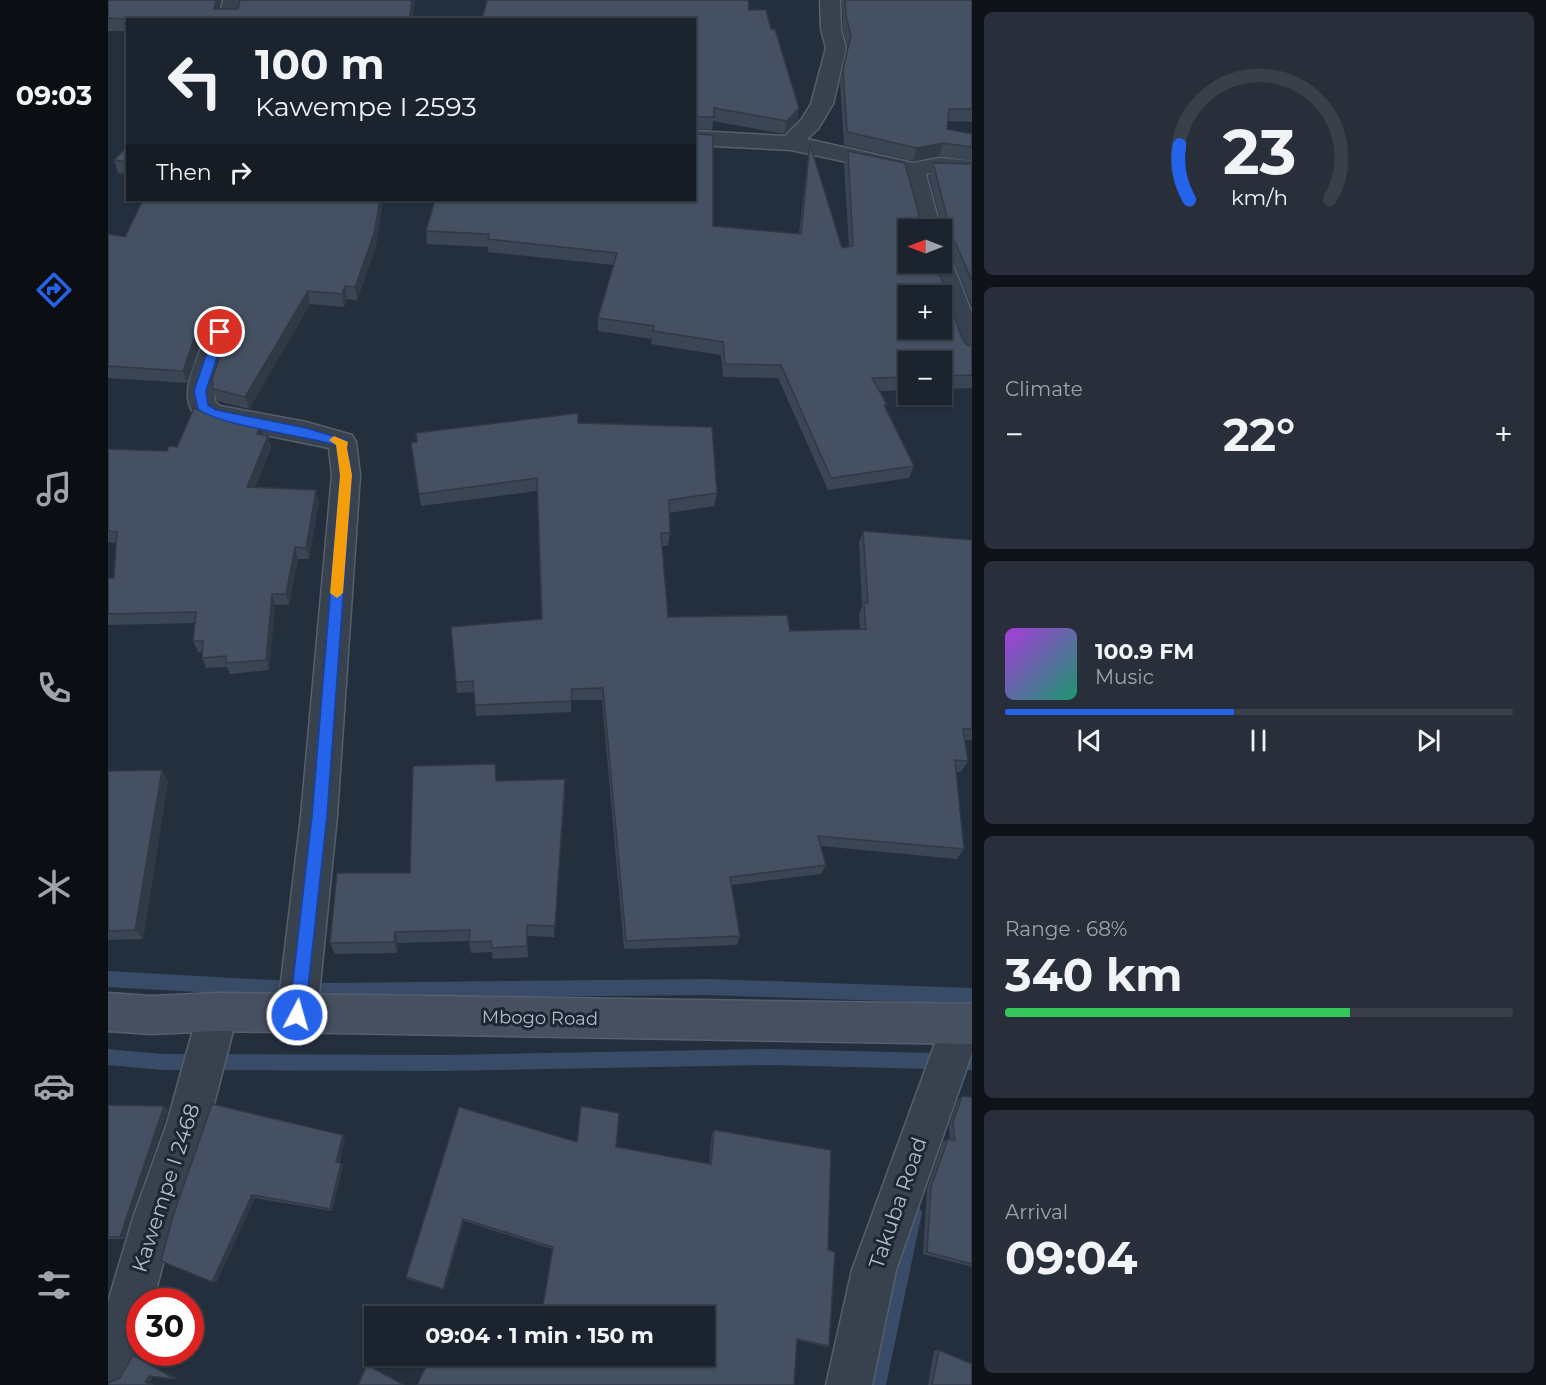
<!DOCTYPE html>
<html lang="en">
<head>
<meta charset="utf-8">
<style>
  body { margin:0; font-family:Montserrat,sans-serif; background:#282f3a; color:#f1f3f6; height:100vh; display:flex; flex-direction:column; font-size:22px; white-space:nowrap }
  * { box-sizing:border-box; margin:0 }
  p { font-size:20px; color:#a0a4aa }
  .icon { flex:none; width:33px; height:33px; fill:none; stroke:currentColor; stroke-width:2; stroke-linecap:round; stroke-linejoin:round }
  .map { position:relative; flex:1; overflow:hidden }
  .side { display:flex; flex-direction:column; gap:12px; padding:12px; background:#0f1319; width:574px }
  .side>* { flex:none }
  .top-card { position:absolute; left:18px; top:18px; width:570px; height:183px; border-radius:0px; box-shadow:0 2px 4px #0004,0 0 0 2px #39404a; background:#1b232e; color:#f1f3f6; overflow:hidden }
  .needle { width:39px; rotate:270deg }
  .tools { position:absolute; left:790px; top:219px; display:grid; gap:12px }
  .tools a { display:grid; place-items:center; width:54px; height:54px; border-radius:0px; background:#1b232e; box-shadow:0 2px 4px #0004,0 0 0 2px #39404a; font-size:30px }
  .speed { position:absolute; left:18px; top:1288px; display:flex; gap:12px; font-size:30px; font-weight:700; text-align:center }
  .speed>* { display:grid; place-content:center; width:78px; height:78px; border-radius:50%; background:#1b232e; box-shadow:0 2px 4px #0004,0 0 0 2px #39404a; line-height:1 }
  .speed .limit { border:9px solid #d22; background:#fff; color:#111 }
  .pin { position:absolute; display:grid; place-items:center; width:51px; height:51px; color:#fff; margin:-26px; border:3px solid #fff; border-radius:50%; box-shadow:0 2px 6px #0007 }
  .me { position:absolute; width:66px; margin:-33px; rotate:6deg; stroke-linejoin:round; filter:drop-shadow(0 0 4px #0008) }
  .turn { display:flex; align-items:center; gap:21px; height:126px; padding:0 30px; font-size:27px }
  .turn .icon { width:78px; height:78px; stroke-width:2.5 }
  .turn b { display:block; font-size:42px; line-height:51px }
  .then { display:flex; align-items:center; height:57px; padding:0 30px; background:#0003; gap:12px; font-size:22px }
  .big { font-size:45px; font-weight:700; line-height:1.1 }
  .side .card { flex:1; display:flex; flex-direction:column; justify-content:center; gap:9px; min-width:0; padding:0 21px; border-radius:9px; background:#282f3a }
  .side .dial { align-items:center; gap:0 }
  .dial svg { height:156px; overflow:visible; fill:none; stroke:#39404a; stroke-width:7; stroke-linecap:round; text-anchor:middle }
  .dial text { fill:#f1f3f6; stroke:none }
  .song { display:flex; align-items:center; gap:18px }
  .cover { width:72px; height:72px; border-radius:9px; background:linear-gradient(135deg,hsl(280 70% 55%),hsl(160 70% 35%)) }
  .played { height:6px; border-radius:3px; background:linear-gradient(90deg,#2563eb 45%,#39404a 45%) }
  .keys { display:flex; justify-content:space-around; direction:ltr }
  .heat { display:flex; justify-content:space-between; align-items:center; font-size:33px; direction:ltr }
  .charge { height:9px; border-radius:4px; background:linear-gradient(90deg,#34c759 68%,#39404a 0) }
  .trip { position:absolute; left:256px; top:1306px; width:351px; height:60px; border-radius:0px; background:#1b232e; box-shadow:0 2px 4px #0004,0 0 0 2px #39404a; font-weight:700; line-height:60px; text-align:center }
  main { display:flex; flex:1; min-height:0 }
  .tab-bar { display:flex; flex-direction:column; width:108px; justify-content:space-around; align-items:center; background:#0b0e12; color:#a0a4aa }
  .tab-bar .icon { width:42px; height:42px }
  .tab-bar .active { color:#2563eb }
  .tab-bar b { font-size:27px; color:#f1f3f6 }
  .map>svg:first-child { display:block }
</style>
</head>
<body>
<main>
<nav class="tab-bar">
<b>09:03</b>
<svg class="icon active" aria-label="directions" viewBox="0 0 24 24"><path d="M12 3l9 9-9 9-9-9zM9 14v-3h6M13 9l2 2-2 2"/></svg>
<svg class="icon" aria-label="music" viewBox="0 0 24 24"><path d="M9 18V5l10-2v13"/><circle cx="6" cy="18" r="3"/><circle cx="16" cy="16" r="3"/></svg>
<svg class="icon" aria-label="phone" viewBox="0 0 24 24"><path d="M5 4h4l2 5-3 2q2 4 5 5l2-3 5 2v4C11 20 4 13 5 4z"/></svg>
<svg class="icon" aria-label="climate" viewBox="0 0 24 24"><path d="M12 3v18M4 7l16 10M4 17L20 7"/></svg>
<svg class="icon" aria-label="car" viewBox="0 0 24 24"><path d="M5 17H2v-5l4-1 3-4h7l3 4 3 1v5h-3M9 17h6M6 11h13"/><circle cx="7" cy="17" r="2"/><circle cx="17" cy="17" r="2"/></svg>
<svg class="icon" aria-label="filters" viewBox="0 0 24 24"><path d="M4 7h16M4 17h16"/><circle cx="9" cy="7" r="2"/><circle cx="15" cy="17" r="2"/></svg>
</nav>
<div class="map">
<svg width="864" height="1385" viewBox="0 0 864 1385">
  <rect width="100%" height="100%" fill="#242f3e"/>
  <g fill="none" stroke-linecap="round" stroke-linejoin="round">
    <g fill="#394c67" fill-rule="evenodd">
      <path d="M0,971L218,983L601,979L864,988V1004L601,995L218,999L0,987Z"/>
      <path d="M0,1049L54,1054L334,1055L661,1049L864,1054V1070L661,1065L334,1071L54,1070L0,1065Z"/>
      <path d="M805,1204L811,1207L814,1213L778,1385H760L796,1213L799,1207Z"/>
    </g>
    <defs>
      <g id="street">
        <path d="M115,0H135L131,20H111Z"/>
        <path d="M712,0H732L733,29L738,48L725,104L710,129L699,139L805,163L831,158L864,161V175L831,172L818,174L833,230H809L795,174L683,150L586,145V131L677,136L693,120L703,104L718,48L713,29Z"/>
        <path d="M834,255L841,256L844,262L864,313V358L855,355L851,349L834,296H832L820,262H834Z"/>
        <path d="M112,323L121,326L125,332L106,391L107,402L112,406L198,422L244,435L248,442L252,475L229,816L209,1015L203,1029L189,1034L175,1029L169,1015L193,816L224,475L221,448L104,424C59,411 89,362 99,332L103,326Z"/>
        <path d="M110,993L124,998L130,1012L101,1123L67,1218L45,1302H32V1347L16,1377L0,1384V1302L25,1218L59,1123L90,1012L96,998Z"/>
        <path d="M854,1004L864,1008V1053L788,1270L764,1385H718L744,1270L834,1024L840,1010Z"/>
      </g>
      <path id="secondary" d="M0,993L43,996L110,993L864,1004V1044L110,1031L43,1034L0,1031Z"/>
    </defs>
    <use href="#street" stroke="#565f6c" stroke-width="3"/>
    <use href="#secondary" stroke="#565f6c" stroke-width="3"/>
    <use href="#street" fill="#38414e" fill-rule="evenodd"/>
    <use href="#secondary" fill="#465061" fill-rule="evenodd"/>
  </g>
  <g fill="#3b4654">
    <path d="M0,0L112,9H130L132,0H307L304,20H20V31H0Z"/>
    <path d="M734,0H864V122L840,121L839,129L864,134V161L831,156L805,161L736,145L732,82L740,47L735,29Z"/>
    <path d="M641,10L663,29L691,108L689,121L676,134L605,121L604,130L586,129V20Z"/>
    <path d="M702,144L734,248L741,247L736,164L740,151L812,219H832L821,176L825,163L864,164V306L843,255L834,253V254V230H801L854,338L859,345L864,346V388L834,389V362H801V390L771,391L778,408L806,466L801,478L720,490L670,378L615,377L613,355L543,344L544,339L490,331V318L506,265L380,252V247L319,244L318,231L605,226L691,234L700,157Z"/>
    <path d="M20,146V174L10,173L6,160Z"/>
    <path d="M35,200H275L268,246L249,300L239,299L236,307L202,304L141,409L109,401L105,389L122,325L111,321L102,324L97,331L79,383L0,378V234L17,237Z"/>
    <path d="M100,414L125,421L155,435L160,436L163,448L147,487L211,501L201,559H190L181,605H167L161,670L122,674L119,667L98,668L94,658V652H90L85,641L87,623L0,625V578H6L8,543L0,542V449L59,451L69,447Z"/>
    <path d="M470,423L609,493L606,506L561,513L562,533L560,546H554L560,617L682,631L752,629L751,615L754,606L751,543L755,531L864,540V740H857L860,761L853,772H848L856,849L849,859L713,846L718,865L713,874L623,885L632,936L629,945L516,949L494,700H463V712L368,716L366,692L349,693L343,627L433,619L429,491L313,506L303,443Z"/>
    <path d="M54,770L60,781L35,939L0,940V771Z"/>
    <path d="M388,781L457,793L446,937L419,936L420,957L385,959L384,952L363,953L361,941L290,943L289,953L227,954L222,943L302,873Z"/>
    <path d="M854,1096L864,1097V1267L815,1254L819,1189L835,1142L840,1139L842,1140L841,1126L850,1100Z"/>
    <path d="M0,1105L56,1106L60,1110L16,1239H0Z"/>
    <path d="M351,1107L469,1142L508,1147L601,1164L604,1133L606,1130L720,1250L721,1346L718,1347L689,1340L597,1356L444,1249L356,1221L336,1290L299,1279L298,1277Z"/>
    <path d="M237,1139L231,1163L235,1166L224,1211L147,1198L108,1283L53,1261L65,1216Z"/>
    <path d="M831,1350L864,1385H820L826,1351Z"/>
  </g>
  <g fill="#303945">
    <path d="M108,0H113L110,20L106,9Z"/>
    <path d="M304,0H307L304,20H301Z"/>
    <path d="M691,108L689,121L676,134L679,121Z"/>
    <path d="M835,143L831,156L805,161L809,148Z"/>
    <path d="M272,200H275L268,246L249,300L247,287Z"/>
    <path d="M237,286L239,299L236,307L234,294Z"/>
    <path d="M200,291L202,304L141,409L137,397Z"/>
    <path d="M108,308L111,321L102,324L97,331L79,383L75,371L93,318L99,311Z"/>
    <path d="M152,425L156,437L149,434Z"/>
    <path d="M160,436L163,448L143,498L139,487Z"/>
    <path d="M208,490L211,501L201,559L198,548Z"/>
    <path d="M187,547L190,559L181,605L178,594Z"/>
    <path d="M164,594L167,605L161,670L158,660Z"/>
    <path d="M54,770L60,781L35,939L27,930Z"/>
    <path d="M287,932L290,943L289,953L286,942Z"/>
    <path d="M56,1106L60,1110L16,1239L12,1237Z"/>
    <path d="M235,1135L237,1139L230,1165L228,1162Z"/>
    <path d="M233,1163L235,1166L224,1211L222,1209Z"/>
    <path d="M144,1195L147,1198L108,1283L104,1282Z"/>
    <path d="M355,1219L356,1221L336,1290L335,1289Z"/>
    <path d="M25,1355L30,1356L71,1379H67Z"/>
    <path d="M41,1376L45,1377L42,1382L46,1385H43L37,1382Z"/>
  </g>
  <g fill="#455162" stroke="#303945" stroke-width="1.5" fill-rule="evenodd">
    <path d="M0,0H108L106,9H130L132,0H304L301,20H35L0,18Z"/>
    <path d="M379,0H640L641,10H658L663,29H667L691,108L679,121L606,108V117H586V20H374Z"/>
    <path d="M737,0H864V109H841L839,129L864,134V147L835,143L809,148L739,132L735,69L743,35L738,16Z"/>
    <path d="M586,134L605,135V226L693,234L702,144L734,248L745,246L740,151L797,163L812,219H837L839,217L825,163L864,164V281L847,242L839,240L836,247H834V230H801V262H827L854,338L859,345L864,346V375L834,376V362H801V377L764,378L779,405H776L806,466L723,478L673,365L617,364L615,342L545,331L546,326L490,318L509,253L380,239L381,234L318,231L327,200H586ZM801,296H834V328H801Z"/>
    <path d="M20,146V162L6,160Z"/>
    <path d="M35,200H272L266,234L247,287L237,286L234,294L200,291L137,397L105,389L104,379L124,320L118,311L108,308L99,311L93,318L75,371L0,366V234L17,237Z"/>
    <path d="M86,408L100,414L124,419L123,421L152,425L149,434L160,436L139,487L208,490L198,548L187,547L178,594H164L158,660L118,663V656L94,658L95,641H85L88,612L0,614V578H6L9,532L0,531V449L59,451L61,446L69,447Z"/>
    <path d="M470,413V423L604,427L609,493L561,500L562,533H553L560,617L679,615L682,631L758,629L756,603H760L755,531L864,540V729H855L860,761L847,760L856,849L710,836L718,865L622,877L632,936L518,941L495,688L464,689L463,701L367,705L365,681L348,682L343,627L434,619L429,478L311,494L303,443L309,442L308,433Z"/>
    <path d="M387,764L388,781L457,779L447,926L419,925V946L384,948L383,941L361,942L362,930L287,932L286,942L222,943L229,873H302L305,766Z"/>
    <path d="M54,770L27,930L0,931V771Z"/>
    <path d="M854,1096L864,1097V1264L819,1252L823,1187L840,1139L847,1141L845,1122Z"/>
    <path d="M104,1104L235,1135L228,1162L233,1163L222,1209L144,1195L104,1282L53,1261L65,1216Z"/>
    <path d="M0,1105L56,1106L12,1237H0Z"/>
    <path d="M473,1106L511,1113L508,1147L603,1164L606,1130L723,1150L720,1250L727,1252L721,1346L689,1339L686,1385H309L323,1356H597V1317H433L445,1247L355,1219L335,1289L298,1277L351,1107L469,1142Z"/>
    <path d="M831,1350L864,1364V1385H824Z"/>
    <path d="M25,1355L67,1379L41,1376L37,1382L43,1385H0V1383L12,1378Z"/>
    <path d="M259,1365L296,1385H250Z"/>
  </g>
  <path fill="#2563eb" stroke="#184099" stroke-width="1.5" d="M112,329L117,332L98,391L100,405L108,410L198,428L238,440L244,475L219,816L197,1015L195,1021L189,1023L183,1021L181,1015L204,816L232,475L228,445C194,435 113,426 90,409L86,391L106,332Z"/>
  <path fill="#f59e0b" d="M226,436L240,442L239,448L244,475L235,593L229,598L222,593L232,475L228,445L221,440Z"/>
  <g text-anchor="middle" stroke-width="6" stroke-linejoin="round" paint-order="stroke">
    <g font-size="18" fill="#b4bcc9" stroke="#1d2633">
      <text transform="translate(432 1018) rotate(1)" y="6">Mbogo Road</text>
    </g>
    <g font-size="21" fill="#b4bcc9" stroke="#1d2633">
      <text transform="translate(58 1188) rotate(-72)" y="7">Kawempe I 2468</text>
      <text transform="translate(790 1203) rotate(-71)" y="7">Takuba Road</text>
    </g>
  </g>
</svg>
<div class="tools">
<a><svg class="needle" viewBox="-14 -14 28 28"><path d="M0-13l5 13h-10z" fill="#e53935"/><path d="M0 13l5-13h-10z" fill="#a0a4aa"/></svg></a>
<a>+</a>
<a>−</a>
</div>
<div class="speed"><div class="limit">30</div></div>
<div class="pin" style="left:112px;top:332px;background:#d93025"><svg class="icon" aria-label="arrive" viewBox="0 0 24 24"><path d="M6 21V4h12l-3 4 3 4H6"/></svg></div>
<svg class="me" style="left:189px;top:1015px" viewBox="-20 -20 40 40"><circle r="17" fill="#2563eb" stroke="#fff" stroke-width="3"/><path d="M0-11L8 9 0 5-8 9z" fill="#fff"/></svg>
<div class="trip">09:04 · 1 min · 150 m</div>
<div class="top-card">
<div class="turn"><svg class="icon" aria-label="left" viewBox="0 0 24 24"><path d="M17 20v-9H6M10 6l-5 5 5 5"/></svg><div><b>100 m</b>Kawempe I 2593</div></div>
<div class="then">Then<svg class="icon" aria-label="right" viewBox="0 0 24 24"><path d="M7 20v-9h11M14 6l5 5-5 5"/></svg></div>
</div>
</div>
<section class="side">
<div class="card dial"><svg viewBox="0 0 100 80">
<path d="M14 69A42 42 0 1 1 86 69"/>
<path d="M14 69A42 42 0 0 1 9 41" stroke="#2563eb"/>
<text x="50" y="56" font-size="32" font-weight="700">23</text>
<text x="50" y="72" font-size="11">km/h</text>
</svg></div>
<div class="card"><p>Climate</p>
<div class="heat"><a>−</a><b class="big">22°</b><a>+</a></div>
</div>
<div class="card">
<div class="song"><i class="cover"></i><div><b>100.9 FM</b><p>Music</p></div></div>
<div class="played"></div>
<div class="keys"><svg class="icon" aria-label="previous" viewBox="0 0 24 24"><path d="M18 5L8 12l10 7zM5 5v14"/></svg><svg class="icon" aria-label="pause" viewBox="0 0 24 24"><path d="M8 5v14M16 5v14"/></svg><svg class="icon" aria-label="next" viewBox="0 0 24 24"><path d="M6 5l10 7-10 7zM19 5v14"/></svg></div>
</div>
<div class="card"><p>Range · 68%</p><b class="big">340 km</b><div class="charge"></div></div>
<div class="card"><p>Arrival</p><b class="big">09:04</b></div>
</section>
</main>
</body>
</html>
